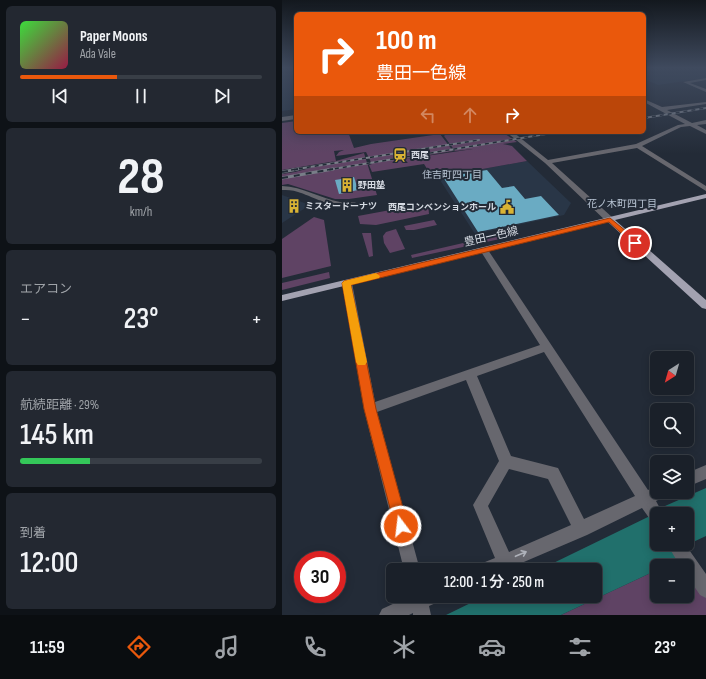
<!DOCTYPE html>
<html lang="ja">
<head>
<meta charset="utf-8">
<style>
  body { margin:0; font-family:"Sofia Sans Condensed","Noto Sans JP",sans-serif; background:#232831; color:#f1f3f6; height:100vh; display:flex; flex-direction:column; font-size:15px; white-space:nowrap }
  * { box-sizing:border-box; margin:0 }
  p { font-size:13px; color:#9fa3a8 }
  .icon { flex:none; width:22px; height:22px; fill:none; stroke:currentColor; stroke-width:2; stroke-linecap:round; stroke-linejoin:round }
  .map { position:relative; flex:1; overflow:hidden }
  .sheet { display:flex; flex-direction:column; gap:6px; padding:6px; background:#0e1217; width:282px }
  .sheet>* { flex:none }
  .banner { position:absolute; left:12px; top:12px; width:352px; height:122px; border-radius:6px; box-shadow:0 2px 10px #0003,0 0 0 1px #383e46; background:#ea580c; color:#fff; overflow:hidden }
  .needle { width:26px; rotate:217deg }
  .controls { position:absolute; left:368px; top:351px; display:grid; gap:8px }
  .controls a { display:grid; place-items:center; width:44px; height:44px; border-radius:6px; background:#1a2029; box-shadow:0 2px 10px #0003,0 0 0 1px #383e46; font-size:20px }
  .speed { position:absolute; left:12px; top:551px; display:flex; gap:8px; font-size:20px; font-weight:700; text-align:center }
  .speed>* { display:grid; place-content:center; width:52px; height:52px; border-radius:50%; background:#1a2029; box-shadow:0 2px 10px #0003,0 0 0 1px #383e46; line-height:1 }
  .speed .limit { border:6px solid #d22; background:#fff; color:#111 }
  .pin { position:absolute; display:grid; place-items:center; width:34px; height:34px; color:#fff; margin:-17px; border:2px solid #fff; border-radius:50%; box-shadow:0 1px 4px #0007 }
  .me { position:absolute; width:44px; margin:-22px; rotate:345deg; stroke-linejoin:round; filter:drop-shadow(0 0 3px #0008) }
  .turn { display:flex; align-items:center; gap:14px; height:84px; padding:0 16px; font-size:18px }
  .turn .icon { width:52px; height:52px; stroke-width:2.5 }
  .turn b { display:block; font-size:28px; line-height:34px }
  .lanes { display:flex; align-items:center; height:38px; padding:0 16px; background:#0003; justify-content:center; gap:20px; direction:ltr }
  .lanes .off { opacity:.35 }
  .big { font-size:30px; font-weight:600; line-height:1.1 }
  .sheet .tile { flex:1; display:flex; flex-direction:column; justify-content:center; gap:6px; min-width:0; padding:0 14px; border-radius:6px; background:#232831 }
  .sheet .dial { align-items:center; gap:0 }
  .dial b { font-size:52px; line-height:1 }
  .song { display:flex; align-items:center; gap:12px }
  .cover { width:48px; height:48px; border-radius:6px; background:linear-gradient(135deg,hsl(120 70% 55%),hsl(340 70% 35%)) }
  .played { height:4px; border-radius:2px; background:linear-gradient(90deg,#ea580c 40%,#383e46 40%) }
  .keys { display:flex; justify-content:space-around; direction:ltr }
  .heat { display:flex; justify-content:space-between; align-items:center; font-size:22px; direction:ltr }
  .charge { height:6px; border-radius:3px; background:linear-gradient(90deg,#34c759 29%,#383e46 0) }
  .trip { position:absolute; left:104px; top:563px; width:216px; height:40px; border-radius:6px; background:#1a2029; box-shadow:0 2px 10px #0003,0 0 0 1px #383e46; font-weight:600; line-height:40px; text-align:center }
  .tabs { display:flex; height:64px; justify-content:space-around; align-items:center; background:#0a0d10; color:#9fa3a8 }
  .tabs .icon { width:28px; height:28px }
  .tabs .on { color:#ea580c }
  .tabs b { font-size:18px; color:#f1f3f6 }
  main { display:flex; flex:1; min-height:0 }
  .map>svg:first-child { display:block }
</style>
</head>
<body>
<main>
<section class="sheet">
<div class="tile">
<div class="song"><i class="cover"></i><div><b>Paper Moons</b><p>Ada Vale</p></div></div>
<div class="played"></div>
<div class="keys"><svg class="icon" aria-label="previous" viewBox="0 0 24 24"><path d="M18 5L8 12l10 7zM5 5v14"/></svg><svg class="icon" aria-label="pause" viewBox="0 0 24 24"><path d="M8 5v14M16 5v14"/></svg><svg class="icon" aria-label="next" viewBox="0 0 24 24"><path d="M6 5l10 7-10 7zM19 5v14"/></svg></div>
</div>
<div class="tile dial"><b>28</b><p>km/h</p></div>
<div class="tile"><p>エアコン</p>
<div class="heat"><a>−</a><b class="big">23°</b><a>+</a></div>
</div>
<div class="tile"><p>航続距離 · 29%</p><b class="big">145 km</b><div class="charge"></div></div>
<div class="tile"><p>到着</p><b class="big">12:00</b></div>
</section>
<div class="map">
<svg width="424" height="615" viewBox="0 0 424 615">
  <rect width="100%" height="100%" fill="#232b37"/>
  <g fill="#293647">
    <path d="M0,68H14V109L0,111Z"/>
    <path d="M362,68H424V78L376,85L362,79Z"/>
    <path d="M245,161L289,203L282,215L193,234L156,177Z"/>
    <path d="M0,195L28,205L0,223Z"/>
  </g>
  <g fill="#5f4364">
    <path d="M14,121V132H66L72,148L89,144L158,134L171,151L117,160L191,149L173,151L162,136L163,135L159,132H220L235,142L221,144L230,146L245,161L151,178L142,164L90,172L87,165L90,164L84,152L54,156L57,152L62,150L52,151L54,161L82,153L95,195L67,199H53L6,184L0,185V174L13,172L54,161L0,170V123Z"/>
    <path d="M146,203L147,214L94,225L78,224L76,216Z"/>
    <path d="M32,217L42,220L49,266L0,278V239Z"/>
    <path d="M152,220L155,225L132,230H124L122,226Z"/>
    <path d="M114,229L123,249L108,253L102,243L101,236L104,232Z"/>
    <path d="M80,233H89L91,256L87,257Z"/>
    <path d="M216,235L218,239L130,258L129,255Z"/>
    <path d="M47,272L48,278L0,290V283Z"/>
    <path d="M405,567L424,597V615H279L375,570V596H405Z"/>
  </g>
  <g fill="#21706c">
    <path d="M424,488V536L409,543L405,537V514H389L383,506Z"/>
    <path d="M368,516L375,526V544H389L400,558L383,566H375V570L279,615H164L203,596H313V570H257Z"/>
  </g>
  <g fill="#6aabc3">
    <path d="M205,170L220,188L232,186L243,199L259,196L277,215L196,232L161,177Z"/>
    <path d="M72,177L76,190L57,194L53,180Z"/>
  </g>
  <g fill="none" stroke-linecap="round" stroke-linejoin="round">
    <g fill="#67676e" fill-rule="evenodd">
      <path d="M424,78V80L408,83L424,89V92L401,82Z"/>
      <path d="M362,99L380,107L424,102V104L385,110L410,123L424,120V124L415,125L424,130V134L408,126L399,127L360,146L424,186V191L355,148L270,163L331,218V222H325L263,163L224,132H231L266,160L354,144L396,125L403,124L362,102Z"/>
      <path d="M14,115V119L0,121V117Z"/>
      <path d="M0,186C21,187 38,198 58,202C64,203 74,201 79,205C66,216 30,196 16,192C10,190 5,190 0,190Z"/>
      <path d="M202,247L206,250L366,490L375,486V492H384L382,497L374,501L381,514H375V525L370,522L360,508L305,535L223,570H196L198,564L213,558L191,505L217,461L184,380L95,412L138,570H122L82,409L60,283L65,280L70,283L93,402L258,345L198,250ZM262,352L353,496L302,519L276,468L229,456L195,376ZM227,469L266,479L289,525L227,552L206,506Z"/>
      <path d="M424,465V479L405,487V473Z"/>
      <path d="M385,544H403L424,574V598L418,595L405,576V566H398Z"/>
      <path d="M128,596H159L156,602L147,606L149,615H131V613L127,615H97L100,609Z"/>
    </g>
    <path fill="#a3a2b1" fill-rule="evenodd" d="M424,194V198L333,220L424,300V309L420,308L326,222L0,301V295Z"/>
    <defs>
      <g id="rail-far1">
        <path d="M362,118L424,108"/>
        <path d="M9,170L197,140"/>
        <path d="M45,170L276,132"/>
      </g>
      <g id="rail">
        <path d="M0,172L16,169"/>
        <path d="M0,178L51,169"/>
      </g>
    </defs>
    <use href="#rail-far1" stroke="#787e88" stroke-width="2"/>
    <use href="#rail" stroke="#787e88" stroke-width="3"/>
    <use href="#rail-far1" stroke="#232b37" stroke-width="1.5" stroke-dasharray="4" stroke-linecap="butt"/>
    <use href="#rail" stroke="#232b37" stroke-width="2" stroke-dasharray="6" stroke-linecap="butt"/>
  </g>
  <defs><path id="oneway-shaft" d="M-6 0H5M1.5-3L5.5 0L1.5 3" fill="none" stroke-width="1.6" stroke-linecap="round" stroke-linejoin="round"/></defs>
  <use stroke="#afb2ba" href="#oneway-shaft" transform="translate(239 554) rotate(-23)"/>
  <linearGradient id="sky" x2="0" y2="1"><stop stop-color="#13181e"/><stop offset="0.44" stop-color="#3f4a5e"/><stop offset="1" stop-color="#3f4a5e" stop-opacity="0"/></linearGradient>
  <rect width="424" height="154" fill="url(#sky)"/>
  <path fill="#ea580c" stroke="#983908" d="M328,218L356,241V244H351L327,222L69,285L94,409L126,526L124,531L119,533L114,531L82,409L60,283L62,281Z"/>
  <path fill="#f59e0b" d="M94,273L98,276L97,278L69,285L85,362L83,365H76L74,362L60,283L62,281Z"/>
  <defs>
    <symbol id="station-bare" viewBox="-9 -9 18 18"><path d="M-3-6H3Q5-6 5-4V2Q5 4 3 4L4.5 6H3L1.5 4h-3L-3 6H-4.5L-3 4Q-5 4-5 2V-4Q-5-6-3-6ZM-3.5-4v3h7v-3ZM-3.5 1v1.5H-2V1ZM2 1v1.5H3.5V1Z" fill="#d9b334" stroke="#232b37" stroke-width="2.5" paint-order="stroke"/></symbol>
    <symbol id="building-bare" viewBox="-9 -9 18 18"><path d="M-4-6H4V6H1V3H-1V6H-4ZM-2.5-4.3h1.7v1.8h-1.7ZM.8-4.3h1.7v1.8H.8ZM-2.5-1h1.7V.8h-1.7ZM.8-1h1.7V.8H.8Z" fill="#d9b334" stroke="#232b37" stroke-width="2.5" paint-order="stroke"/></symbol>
    <symbol id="civic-bare" viewBox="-9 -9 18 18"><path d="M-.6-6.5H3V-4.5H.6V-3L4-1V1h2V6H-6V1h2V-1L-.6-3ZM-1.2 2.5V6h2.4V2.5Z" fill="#d9b334" stroke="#232b37" stroke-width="2.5" paint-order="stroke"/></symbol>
  </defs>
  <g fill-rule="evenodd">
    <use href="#station-bare" x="108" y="145" width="20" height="20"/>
    <use href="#building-bare" x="55" y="175" width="20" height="20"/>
    <use href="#building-bare" x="2" y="196" width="20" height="20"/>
    <use href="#civic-bare" x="215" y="197" width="20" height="20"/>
  </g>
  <g text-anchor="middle" stroke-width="4" stroke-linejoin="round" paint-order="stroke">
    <g font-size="9" font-weight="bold" fill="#d6dbe3" stroke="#232b37" text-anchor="start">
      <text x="129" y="158">西尾</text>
      <text x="76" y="188">野田塾</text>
      <text x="23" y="209">ミスタードーナツ</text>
      <text x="214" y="210" text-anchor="end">西尾コンベンションホール</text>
    </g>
    <g font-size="10" fill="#b7c3d2" stroke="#232b37">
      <text x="170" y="178">住吉町四丁目</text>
      <text x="340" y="207">花ノ木町四丁目</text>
    </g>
    <g font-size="11" fill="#d6dbe3" stroke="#232b37">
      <text transform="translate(209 236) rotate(-13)" y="4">豊田一色線</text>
    </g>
  </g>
</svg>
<div class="controls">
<a><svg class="needle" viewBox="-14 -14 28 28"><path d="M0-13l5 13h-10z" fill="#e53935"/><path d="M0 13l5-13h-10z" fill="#9fa3a8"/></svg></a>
<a><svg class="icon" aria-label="search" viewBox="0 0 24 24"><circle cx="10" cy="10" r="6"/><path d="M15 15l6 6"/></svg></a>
<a><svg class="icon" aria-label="layers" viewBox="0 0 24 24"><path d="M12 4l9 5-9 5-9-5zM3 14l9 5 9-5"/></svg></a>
<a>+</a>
<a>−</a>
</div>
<div class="speed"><div class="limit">30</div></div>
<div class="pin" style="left:353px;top:243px;background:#d93025"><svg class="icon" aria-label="arrive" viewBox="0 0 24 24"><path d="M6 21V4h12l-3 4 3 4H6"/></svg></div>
<svg class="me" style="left:119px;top:526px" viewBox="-20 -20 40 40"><circle r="17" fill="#ea580c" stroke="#fff" stroke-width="3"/><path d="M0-11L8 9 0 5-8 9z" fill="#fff"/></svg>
<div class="trip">12:00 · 1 分 · 250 m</div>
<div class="banner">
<div class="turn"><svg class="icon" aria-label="right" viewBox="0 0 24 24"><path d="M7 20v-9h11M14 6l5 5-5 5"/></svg><div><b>100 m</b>豊田一色線</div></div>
<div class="lanes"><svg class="icon off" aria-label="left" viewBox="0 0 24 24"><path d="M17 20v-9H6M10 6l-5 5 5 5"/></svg><svg class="icon off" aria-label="ahead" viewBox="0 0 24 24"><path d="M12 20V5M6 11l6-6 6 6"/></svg><svg class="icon" aria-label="right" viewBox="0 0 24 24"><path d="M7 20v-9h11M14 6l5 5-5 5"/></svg></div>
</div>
</div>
</main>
<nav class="tabs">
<b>11:59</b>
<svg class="icon on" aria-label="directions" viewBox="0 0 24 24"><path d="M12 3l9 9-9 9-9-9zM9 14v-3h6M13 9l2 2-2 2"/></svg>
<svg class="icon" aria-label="music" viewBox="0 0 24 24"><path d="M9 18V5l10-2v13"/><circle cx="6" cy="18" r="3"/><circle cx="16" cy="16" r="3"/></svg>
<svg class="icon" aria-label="phone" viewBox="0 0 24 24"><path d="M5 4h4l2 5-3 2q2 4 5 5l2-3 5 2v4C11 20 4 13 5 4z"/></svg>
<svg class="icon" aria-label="climate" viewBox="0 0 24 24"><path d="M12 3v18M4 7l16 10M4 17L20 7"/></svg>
<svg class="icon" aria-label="car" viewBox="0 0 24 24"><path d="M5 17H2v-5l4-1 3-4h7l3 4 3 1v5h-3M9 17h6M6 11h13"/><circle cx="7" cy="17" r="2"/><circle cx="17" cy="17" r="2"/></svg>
<svg class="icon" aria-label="filters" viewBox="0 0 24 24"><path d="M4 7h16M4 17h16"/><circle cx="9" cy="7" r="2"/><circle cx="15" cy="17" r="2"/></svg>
<b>23°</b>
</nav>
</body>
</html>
